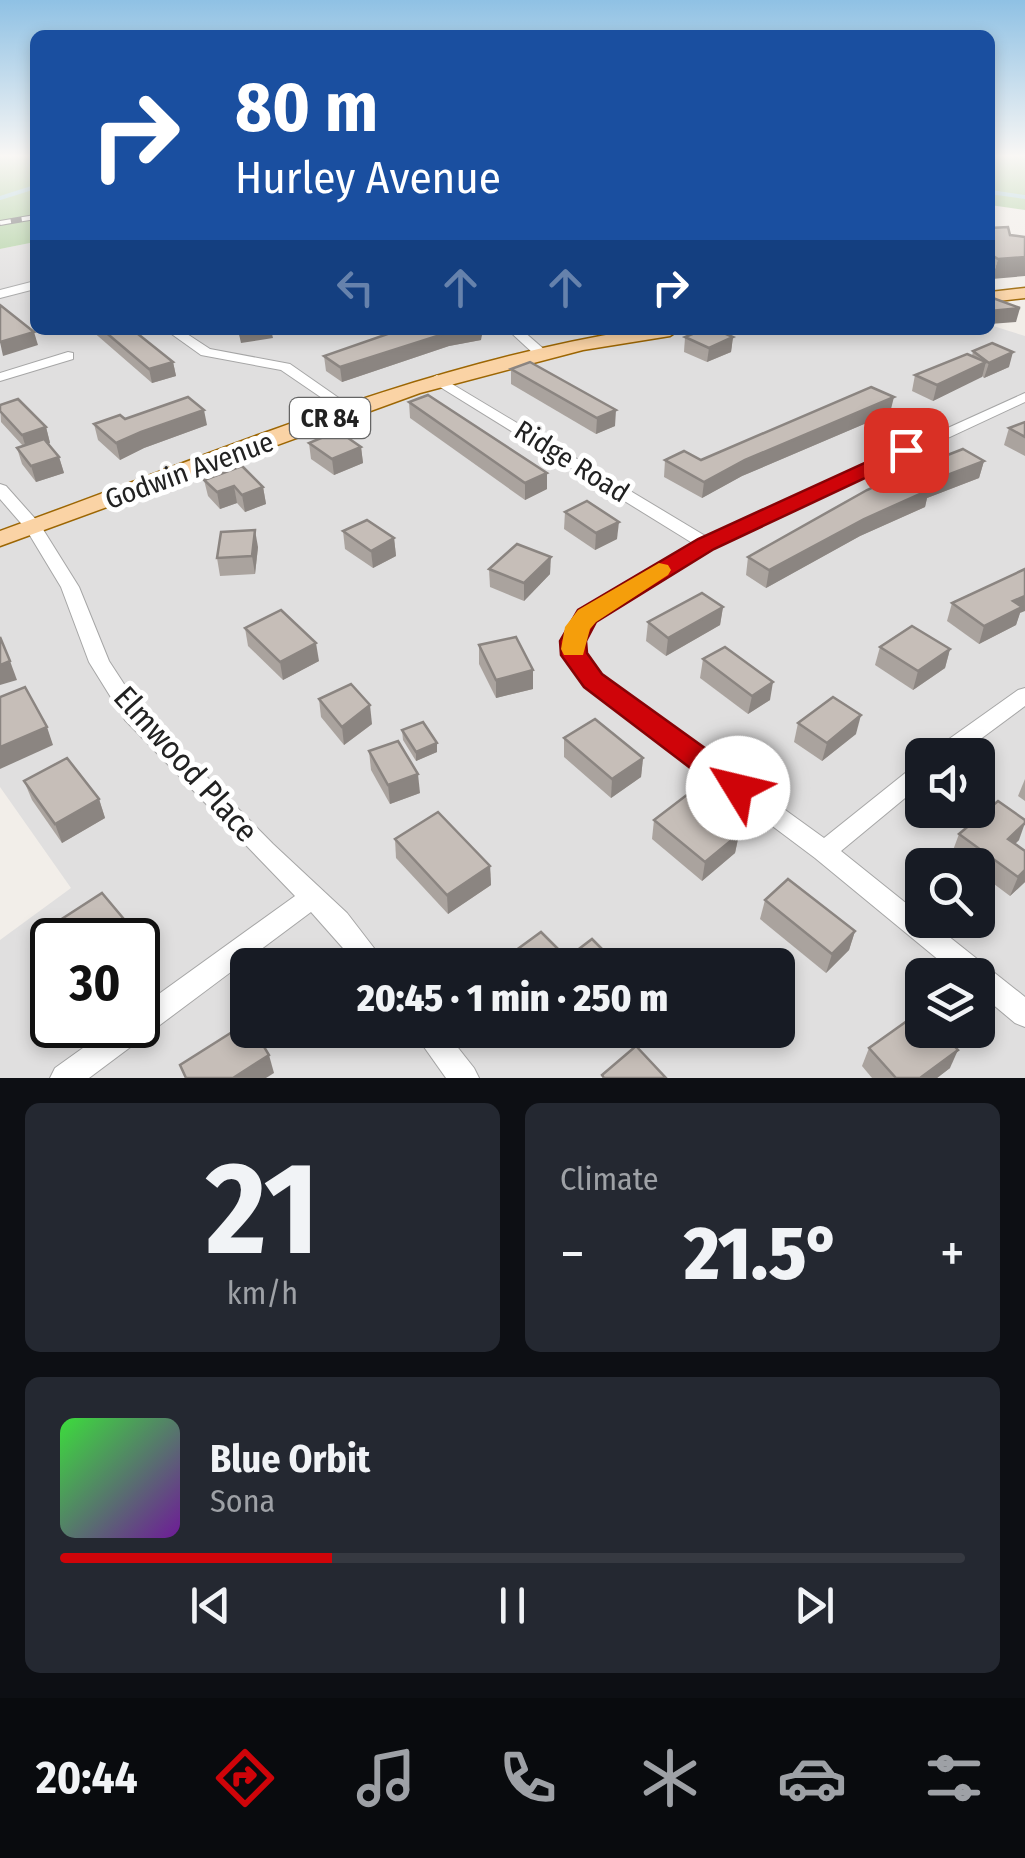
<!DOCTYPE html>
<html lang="en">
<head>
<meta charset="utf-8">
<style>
  body { margin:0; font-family:"Fira Sans Condensed",sans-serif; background:#242831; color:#f1f3f6; height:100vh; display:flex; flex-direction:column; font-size:38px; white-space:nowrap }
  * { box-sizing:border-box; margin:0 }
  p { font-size:32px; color:#9ea1a6 }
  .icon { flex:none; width:55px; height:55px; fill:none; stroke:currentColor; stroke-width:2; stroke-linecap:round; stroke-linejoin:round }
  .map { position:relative; height:1078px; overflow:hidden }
  .side { display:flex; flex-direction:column; gap:25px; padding:25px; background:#0d0f14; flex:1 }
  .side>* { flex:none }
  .hud { position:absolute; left:30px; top:30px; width:965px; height:305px; border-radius:15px; box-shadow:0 5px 15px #0003; background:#1a4fa0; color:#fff; overflow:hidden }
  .fabs { position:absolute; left:905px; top:738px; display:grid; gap:20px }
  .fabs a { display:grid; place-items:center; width:90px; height:90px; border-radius:15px; background:#171b24; box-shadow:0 5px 15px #0003; font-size:50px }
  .speed { position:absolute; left:30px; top:918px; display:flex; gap:20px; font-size:50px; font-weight:700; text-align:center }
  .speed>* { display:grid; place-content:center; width:130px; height:130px; border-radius:50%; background:#171b24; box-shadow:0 5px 15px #0003; line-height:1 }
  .speed .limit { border:5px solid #111; border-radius:15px; background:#fff; color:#111 }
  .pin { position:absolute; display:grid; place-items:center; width:85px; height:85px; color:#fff; margin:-42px; border-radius:20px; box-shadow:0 5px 15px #0006 }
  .me { position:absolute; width:110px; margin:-55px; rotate:306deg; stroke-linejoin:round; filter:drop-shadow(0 0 8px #0008) }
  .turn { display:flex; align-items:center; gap:35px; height:210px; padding:0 40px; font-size:45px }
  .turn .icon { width:130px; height:130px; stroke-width:2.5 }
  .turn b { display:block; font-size:70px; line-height:85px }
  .lanes { display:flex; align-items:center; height:95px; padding:0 40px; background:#0003; justify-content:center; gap:50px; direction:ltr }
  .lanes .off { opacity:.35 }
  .big { font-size:75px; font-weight:800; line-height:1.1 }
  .side .card { flex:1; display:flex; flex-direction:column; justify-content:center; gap:15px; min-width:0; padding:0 35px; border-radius:15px; background:#242831 }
  .side .dial { align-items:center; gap:0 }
  .dial b { font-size:130px; line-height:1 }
  .song { display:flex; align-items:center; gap:30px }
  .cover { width:120px; height:120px; border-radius:15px; background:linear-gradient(135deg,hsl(120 70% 55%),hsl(280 70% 35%)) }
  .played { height:10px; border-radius:5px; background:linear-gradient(90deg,#cf0409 30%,#363941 30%) }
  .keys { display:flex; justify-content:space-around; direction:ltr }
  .heat { display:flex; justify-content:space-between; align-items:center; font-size:55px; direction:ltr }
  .side .tiles { flex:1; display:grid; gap:25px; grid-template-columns:1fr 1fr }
  .card:last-child { grid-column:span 2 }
  .trip { position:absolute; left:230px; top:948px; width:565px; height:100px; border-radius:15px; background:#171b24; box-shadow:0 5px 15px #0003; font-weight:800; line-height:100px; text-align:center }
  .menu { display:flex; height:160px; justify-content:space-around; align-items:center; background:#090b0e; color:#9ea1a6 }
  .menu .icon { width:70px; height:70px }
  .menu .current { color:#cf0409 }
  .menu b { font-size:45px; color:#f1f3f6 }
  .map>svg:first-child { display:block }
</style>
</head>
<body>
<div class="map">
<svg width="1025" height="1078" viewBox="0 0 1025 1078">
  <rect width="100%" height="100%" fill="#f2eee9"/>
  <path fill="#e0dfdf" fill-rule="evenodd" d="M35,242V330H990V325L1025,336V1078H0V940L71,888L0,787V249ZM922,755H978V810H922ZM922,865H978V920H922ZM52,940H138V1025H52ZM248,965H778V1030H248ZM922,975H978V1030H922Z"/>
  <g fill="#aed09f">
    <path d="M0,155H35V242L0,249Z"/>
    <path d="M990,155H1025V210L990,205Z"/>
  </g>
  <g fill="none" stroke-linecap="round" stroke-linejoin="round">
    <g stroke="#abd4de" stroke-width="4">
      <path d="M990,192L1025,197"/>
      <path d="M0,198L35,187"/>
    </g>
    <defs>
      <g id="minor">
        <path d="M35,281V289L0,298V290Z"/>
        <path d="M166,330H181L210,349L290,364L356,410L354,413H344L281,370L201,355Z"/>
        <path d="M508,330H522L546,351L539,355L534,354Z"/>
        <path d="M68,352L73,353V359L0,381V373Z"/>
        <path d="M437,375L707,537L1025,393V402L712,548L594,620L583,641L590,665L600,676L824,838L914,766L922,764V784L841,851L922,916V920H928L1025,997V1027L1015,1023L978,992V975H957L815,858L586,686L571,668L563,641L580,612L694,544L432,382L430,379Z"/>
        <path d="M0,484L6,486L39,523L79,587L109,661L141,710L273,844L347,913L387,965H358L311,912L89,1078H50L55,1068L115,1025H138V1009L295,896L125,720L89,662L61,587L26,529L0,499Z"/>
        <path d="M1025,688V706L959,755H932L935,749L1018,690Z"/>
        <path d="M412,1030H444L474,1068L479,1078H446Z"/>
      </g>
      <g id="primary">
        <path d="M1025,288V298L990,302V292Z"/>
        <path d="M635,330H679L670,336L583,350L420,393L0,546V531C209,456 415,365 635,330Z"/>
      </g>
    </defs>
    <use href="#minor" stroke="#a6a6a6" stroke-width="2"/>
    <use href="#primary" stroke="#9c6603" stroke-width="3"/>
    <use href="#minor" fill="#fff" fill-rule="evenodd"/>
    <use href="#primary" fill="#fad3a5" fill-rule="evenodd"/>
    <defs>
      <path id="rail" d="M0,223L35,217"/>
    </defs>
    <use href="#rail" stroke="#707070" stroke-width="6"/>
    <use href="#rail" stroke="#fff" stroke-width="4" stroke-dasharray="11" stroke-linecap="butt"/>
  </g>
  <g fill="#aaa39e">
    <path d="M1008,227L992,279L990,278V228Z"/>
    <path d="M91,330H133L173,362L176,376L152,383Z"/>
    <path d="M399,330H483V334H481V340L449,346L342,382L326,371L324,356Z"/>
    <path d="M685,337H733L731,352L707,362L684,352Z"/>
    <path d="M973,351L1009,367L984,378L982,376L933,401L912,391L915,375L972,356Z"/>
    <path d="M511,369L615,426L596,434L511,384Z"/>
    <path d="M409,402L547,473V489L525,500L410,418Z"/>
    <path d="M0,405L46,427L50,443L48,444L59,457L64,473L36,482L22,464L17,448L23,446L1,422Z"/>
    <path d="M890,413L742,476L702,498L664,477L665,460H701Z"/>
    <path d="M125,419L207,425L144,448L120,460L98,440L94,424Z"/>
    <path d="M1025,422V456L1004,445L1009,428Z"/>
    <path d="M309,443L361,447L363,463L334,475L311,459Z"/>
    <path d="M984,461L979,478L927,498L925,507L860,536L766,588L746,575L748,557Z"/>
    <path d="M204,480L263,487L266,504L245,512L237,503L220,509L208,496Z"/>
    <path d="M565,512L617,539L595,550L564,529Z"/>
    <path d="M343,531L394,538L396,556L373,568L345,549Z"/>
    <path d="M258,547L255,574L220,576L217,558Z"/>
    <path d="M489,569L550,574L524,601L490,587Z"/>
    <path d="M952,603L1020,613L1016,625L979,644L947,621Z"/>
    <path d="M723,607L720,625L666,656L646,641L648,622Z"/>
    <path d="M245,628L319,661L283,680L248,646Z"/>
    <path d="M479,645L533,689L496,698L479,664Z"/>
    <path d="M880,647L950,649L945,668L913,690L875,665Z"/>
    <path d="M703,659L770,700L748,714L700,678Z"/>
    <path d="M319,699L372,724L344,745L321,717Z"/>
    <path d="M798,723L856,734L822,761L794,742Z"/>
    <path d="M402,730L437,752L416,761L403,740Z"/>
    <path d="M564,738L643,758L641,777L611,798L564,757Z"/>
    <path d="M369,751L420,793L390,804L371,770Z"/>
    <path d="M1025,779V801L1018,796Z"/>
    <path d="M24,781L99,799L105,818L62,843L32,800Z"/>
    <path d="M654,820L739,834L735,853L702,881L652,839Z"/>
    <path d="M959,834L1019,840L1015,844L1025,851V882L1010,896L978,872V865H968L952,853Z"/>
    <path d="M395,839L490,866L491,885L448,914L396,858Z"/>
    <path d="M765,900L855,931L849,950L826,973L760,919Z"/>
    <path d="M43,931L130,937L126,940H52V953Z"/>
    <path d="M869,1048L950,1068L937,1078H872L862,1066Z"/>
  </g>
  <g fill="#8b8581">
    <path d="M1025,257V276L992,279L998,259Z"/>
    <path d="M1020,308L1016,322L990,324V311Z"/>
    <path d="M238,330H271L273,338L241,343Z"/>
    <path d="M456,330H483L481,340L449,346L342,382L340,367Z"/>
    <path d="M34,332L38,345L3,356L0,342Z"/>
    <path d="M733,337L731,352L707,362L709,348Z"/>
    <path d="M1013,352L1009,367L984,378L989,363Z"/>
    <path d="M173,362L176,376L152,383L149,369Z"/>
    <path d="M986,362L982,377L933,401L937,385Z"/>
    <path d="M894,397L890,413L742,476L702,498L704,482L745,460Z"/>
    <path d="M204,410L207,425L144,448L120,460L116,443L141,432Z"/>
    <path d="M616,410L615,426L596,434L597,418Z"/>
    <path d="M46,427L50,443L27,451L22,435Z"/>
    <path d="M361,447L363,463L334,475L332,459Z"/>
    <path d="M59,457L64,473L36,482L31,466Z"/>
    <path d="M984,461L979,478L927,498L925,507L860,536L766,588L769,570L921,485Z"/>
    <path d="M547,473V489L525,500V483Z"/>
    <path d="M234,486L237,503L220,509L217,492Z"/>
    <path d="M263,487L266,504L245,512L242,495Z"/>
    <path d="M619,522L617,539L595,550L596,533Z"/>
    <path d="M255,530L258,547L255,574L252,556Z"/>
    <path d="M394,538L396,556L373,568L371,551Z"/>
    <path d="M551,557L550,574L524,601V583Z"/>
    <path d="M1025,596V611L1020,613L1016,625L979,644L984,626L1013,601Z"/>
    <path d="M723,607L720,625L666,656L668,638Z"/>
    <path d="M316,643L319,661L283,680L280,662Z"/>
    <path d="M950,649L945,668L913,690L918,671Z"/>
    <path d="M10,661L17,680L0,685V665Z"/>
    <path d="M533,670V689L496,698V680Z"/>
    <path d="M773,682L770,700L748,714L752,696Z"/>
    <path d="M370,705L372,724L344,745L342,727Z"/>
    <path d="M861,715L856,734L822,761L827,743Z"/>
    <path d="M47,727L53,745L0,769V747Z"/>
    <path d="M437,743V752L416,761V752Z"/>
    <path d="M643,758L641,777L611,798L612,779Z"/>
    <path d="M418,774L420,793L390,804L388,785Z"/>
    <path d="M99,799L105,818L62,843L55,824Z"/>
    <path d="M1025,823L1019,840L1000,858L1008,839Z"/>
    <path d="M739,834L735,853L702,881L705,862Z"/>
    <path d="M490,866L491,885L448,914L447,895Z"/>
    <path d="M1025,870V882L1010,896L1018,877Z"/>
    <path d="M123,918L130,937L126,940H91Z"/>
    <path d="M855,931L849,950L826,973L832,954Z"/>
    <path d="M958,1050L950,1068L937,1078H920Z"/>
    <path d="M269,1055L274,1073L266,1078H233Z"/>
  </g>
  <g fill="#c6beb8" stroke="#8b8581" stroke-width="2.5">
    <path d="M1008,227L1010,235L1025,237V257L998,259L990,254V228Z"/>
    <path d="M990,297L1020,308L990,311Z"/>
    <path d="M0,305L34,332L0,342Z"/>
    <path d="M103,330H133L173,362L149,369Z"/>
    <path d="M399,330H456L340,367L324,356Z"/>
    <path d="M702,330H717L733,337L709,348L685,337Z"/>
    <path d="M992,343L1013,352L989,363L973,351Z"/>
    <path d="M967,354L986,362L937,385L915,375Z"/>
    <path d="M530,362L616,410L597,418L511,369Z"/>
    <path d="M871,387L894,397L745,460L704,482L665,460L684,451L701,460Z"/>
    <path d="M428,395L547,473L525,483L409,402Z"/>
    <path d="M188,397L204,410L141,432L116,443L94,424L120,415L125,419Z"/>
    <path d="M18,399L46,427L22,435L0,411V405Z"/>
    <path d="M1025,422V437L1009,428Z"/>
    <path d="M338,431L361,447L332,459L309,443Z"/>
    <path d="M44,439L59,457L31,466L17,448Z"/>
    <path d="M963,449L984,461L921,485L929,490L864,519L769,570L748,557L867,490L927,463Z"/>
    <path d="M242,466L263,487L242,495L234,486L217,492L204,480Z"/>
    <path d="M587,501L619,522L596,533L565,512Z"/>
    <path d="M367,520L394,538L371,551L343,531Z"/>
    <path d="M255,530L252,556L217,558L221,532Z"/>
    <path d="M517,544L551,557L524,583L489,569Z"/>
    <path d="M1025,569V596L1013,601L1022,607L984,626L952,603Z"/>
    <path d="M702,593L723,607L668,638L648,622Z"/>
    <path d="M281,610L316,643L280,662L245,628Z"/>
    <path d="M912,626L950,649L918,671L880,647Z"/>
    <path d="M0,637L10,661L0,665Z"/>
    <path d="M516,637L533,670L496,680L479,645Z"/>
    <path d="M725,647L773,682L752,696L703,659Z"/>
    <path d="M351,684L370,705L342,727L319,699Z"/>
    <path d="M25,687L47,727L0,747V697Z"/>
    <path d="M833,697L861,715L827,743L798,723Z"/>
    <path d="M595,719L643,758L612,779L564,738Z"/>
    <path d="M423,722L437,743L416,752L402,730Z"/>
    <path d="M398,741L418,774L388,785L369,751Z"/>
    <path d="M67,758L99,799L55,824L24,781Z"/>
    <path d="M688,794L739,834L705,862L654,820Z"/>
    <path d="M998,801L1025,820V823L1008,839L1025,851V870L1018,877L959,834Z"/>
    <path d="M438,812L490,866L447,895L395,839Z"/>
    <path d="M788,879L855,931L832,954L765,900Z"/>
    <path d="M102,893L123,918L91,940H52V944L43,931Z"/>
    <path d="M541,932L567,958L592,939L618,965H517L508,956Z"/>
    <path d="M921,1011L922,1013V1030H939L958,1050L920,1078H896L869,1048Z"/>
    <path d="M248,1022V1030H254L269,1055L233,1078H186L180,1065Z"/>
    <path d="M636,1046L666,1078H604L602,1075Z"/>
  </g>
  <linearGradient id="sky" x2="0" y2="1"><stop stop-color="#8fc1e4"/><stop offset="0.51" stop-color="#f9f7f5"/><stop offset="1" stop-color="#f9f7f5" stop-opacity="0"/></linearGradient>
  <rect width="1025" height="306" fill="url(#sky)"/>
  <path fill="#cf0409" stroke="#870306" stroke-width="2.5" d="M906,444L914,446V455L714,549L596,622L586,641L587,653L602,674L748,779L752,788L748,796L738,799L727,796L584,687L561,655L560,641L578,610L698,539Z"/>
  <path fill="#f59e0b" d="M659,563L668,565L671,570L668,575L596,622L590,629L583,655H564L561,649L565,627L578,610Z"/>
  <g text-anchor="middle" stroke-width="10" stroke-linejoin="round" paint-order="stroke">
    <rect fill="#fff" stroke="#646464" stroke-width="2.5" x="290" y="398" width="80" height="40" rx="8"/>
    <g font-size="25" font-weight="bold" fill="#222">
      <text x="330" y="427">CR 84</text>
    </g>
    <g font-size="28" fill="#222" stroke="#fff">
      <text transform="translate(572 461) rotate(32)" y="10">Ridge Road</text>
      <text transform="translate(189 470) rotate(-20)" y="10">Godwin Avenue</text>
    </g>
    <g font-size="32" fill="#222" stroke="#fff">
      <text transform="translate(186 764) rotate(48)" y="11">Elmwood Place</text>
    </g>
  </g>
</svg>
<div class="fabs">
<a><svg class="icon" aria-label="sound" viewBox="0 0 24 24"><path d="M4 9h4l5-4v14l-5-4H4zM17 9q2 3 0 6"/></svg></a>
<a><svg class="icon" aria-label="search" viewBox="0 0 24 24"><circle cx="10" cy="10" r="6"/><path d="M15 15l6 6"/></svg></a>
<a><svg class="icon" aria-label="layers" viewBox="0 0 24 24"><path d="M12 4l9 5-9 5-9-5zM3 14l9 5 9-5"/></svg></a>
</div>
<div class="speed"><div class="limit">30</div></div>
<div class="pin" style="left:906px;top:450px;background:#d93025"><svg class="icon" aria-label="arrive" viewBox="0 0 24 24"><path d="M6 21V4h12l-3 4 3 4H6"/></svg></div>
<svg class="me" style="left:738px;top:788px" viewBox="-20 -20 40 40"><circle r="19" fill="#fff"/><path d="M0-13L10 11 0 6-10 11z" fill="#cf0409"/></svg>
<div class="trip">20:45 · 1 min · 250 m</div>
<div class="hud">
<div class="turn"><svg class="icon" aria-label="right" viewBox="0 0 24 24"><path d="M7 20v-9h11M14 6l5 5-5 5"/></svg><div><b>80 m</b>Hurley Avenue</div></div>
<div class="lanes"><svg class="icon off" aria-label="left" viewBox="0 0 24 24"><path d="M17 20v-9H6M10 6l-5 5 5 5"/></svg><svg class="icon off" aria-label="ahead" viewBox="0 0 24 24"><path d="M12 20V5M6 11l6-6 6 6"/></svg><svg class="icon off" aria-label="ahead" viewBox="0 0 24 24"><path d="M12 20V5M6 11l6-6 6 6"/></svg><svg class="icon" aria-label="right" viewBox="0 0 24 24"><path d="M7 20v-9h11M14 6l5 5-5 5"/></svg></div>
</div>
</div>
<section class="side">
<div class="tiles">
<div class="card dial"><b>21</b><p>km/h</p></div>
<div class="card"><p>Climate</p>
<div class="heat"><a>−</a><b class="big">21.5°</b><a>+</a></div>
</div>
<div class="card">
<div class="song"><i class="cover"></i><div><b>Blue Orbit</b><p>Sona</p></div></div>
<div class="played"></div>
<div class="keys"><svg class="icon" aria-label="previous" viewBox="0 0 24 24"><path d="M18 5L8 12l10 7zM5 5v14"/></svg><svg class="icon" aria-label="pause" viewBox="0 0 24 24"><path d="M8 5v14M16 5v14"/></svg><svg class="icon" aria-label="next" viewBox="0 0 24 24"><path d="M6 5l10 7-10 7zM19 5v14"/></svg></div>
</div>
</div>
</section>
<nav class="menu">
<b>20:44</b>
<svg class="icon current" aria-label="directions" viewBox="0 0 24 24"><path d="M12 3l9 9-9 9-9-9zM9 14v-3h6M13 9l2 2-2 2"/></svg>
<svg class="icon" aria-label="music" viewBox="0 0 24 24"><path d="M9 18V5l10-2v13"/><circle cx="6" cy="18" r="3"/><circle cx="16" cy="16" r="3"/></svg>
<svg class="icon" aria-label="phone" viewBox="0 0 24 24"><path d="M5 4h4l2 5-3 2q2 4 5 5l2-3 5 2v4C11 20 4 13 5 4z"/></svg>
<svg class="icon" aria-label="climate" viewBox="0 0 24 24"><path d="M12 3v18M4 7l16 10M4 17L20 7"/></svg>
<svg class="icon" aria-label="car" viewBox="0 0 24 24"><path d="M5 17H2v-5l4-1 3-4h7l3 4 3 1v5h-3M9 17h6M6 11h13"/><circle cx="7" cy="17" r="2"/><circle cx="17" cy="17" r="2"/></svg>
<svg class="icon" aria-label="filters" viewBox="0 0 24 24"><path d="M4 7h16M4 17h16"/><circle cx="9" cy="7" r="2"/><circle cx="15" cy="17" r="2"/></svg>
</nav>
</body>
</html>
